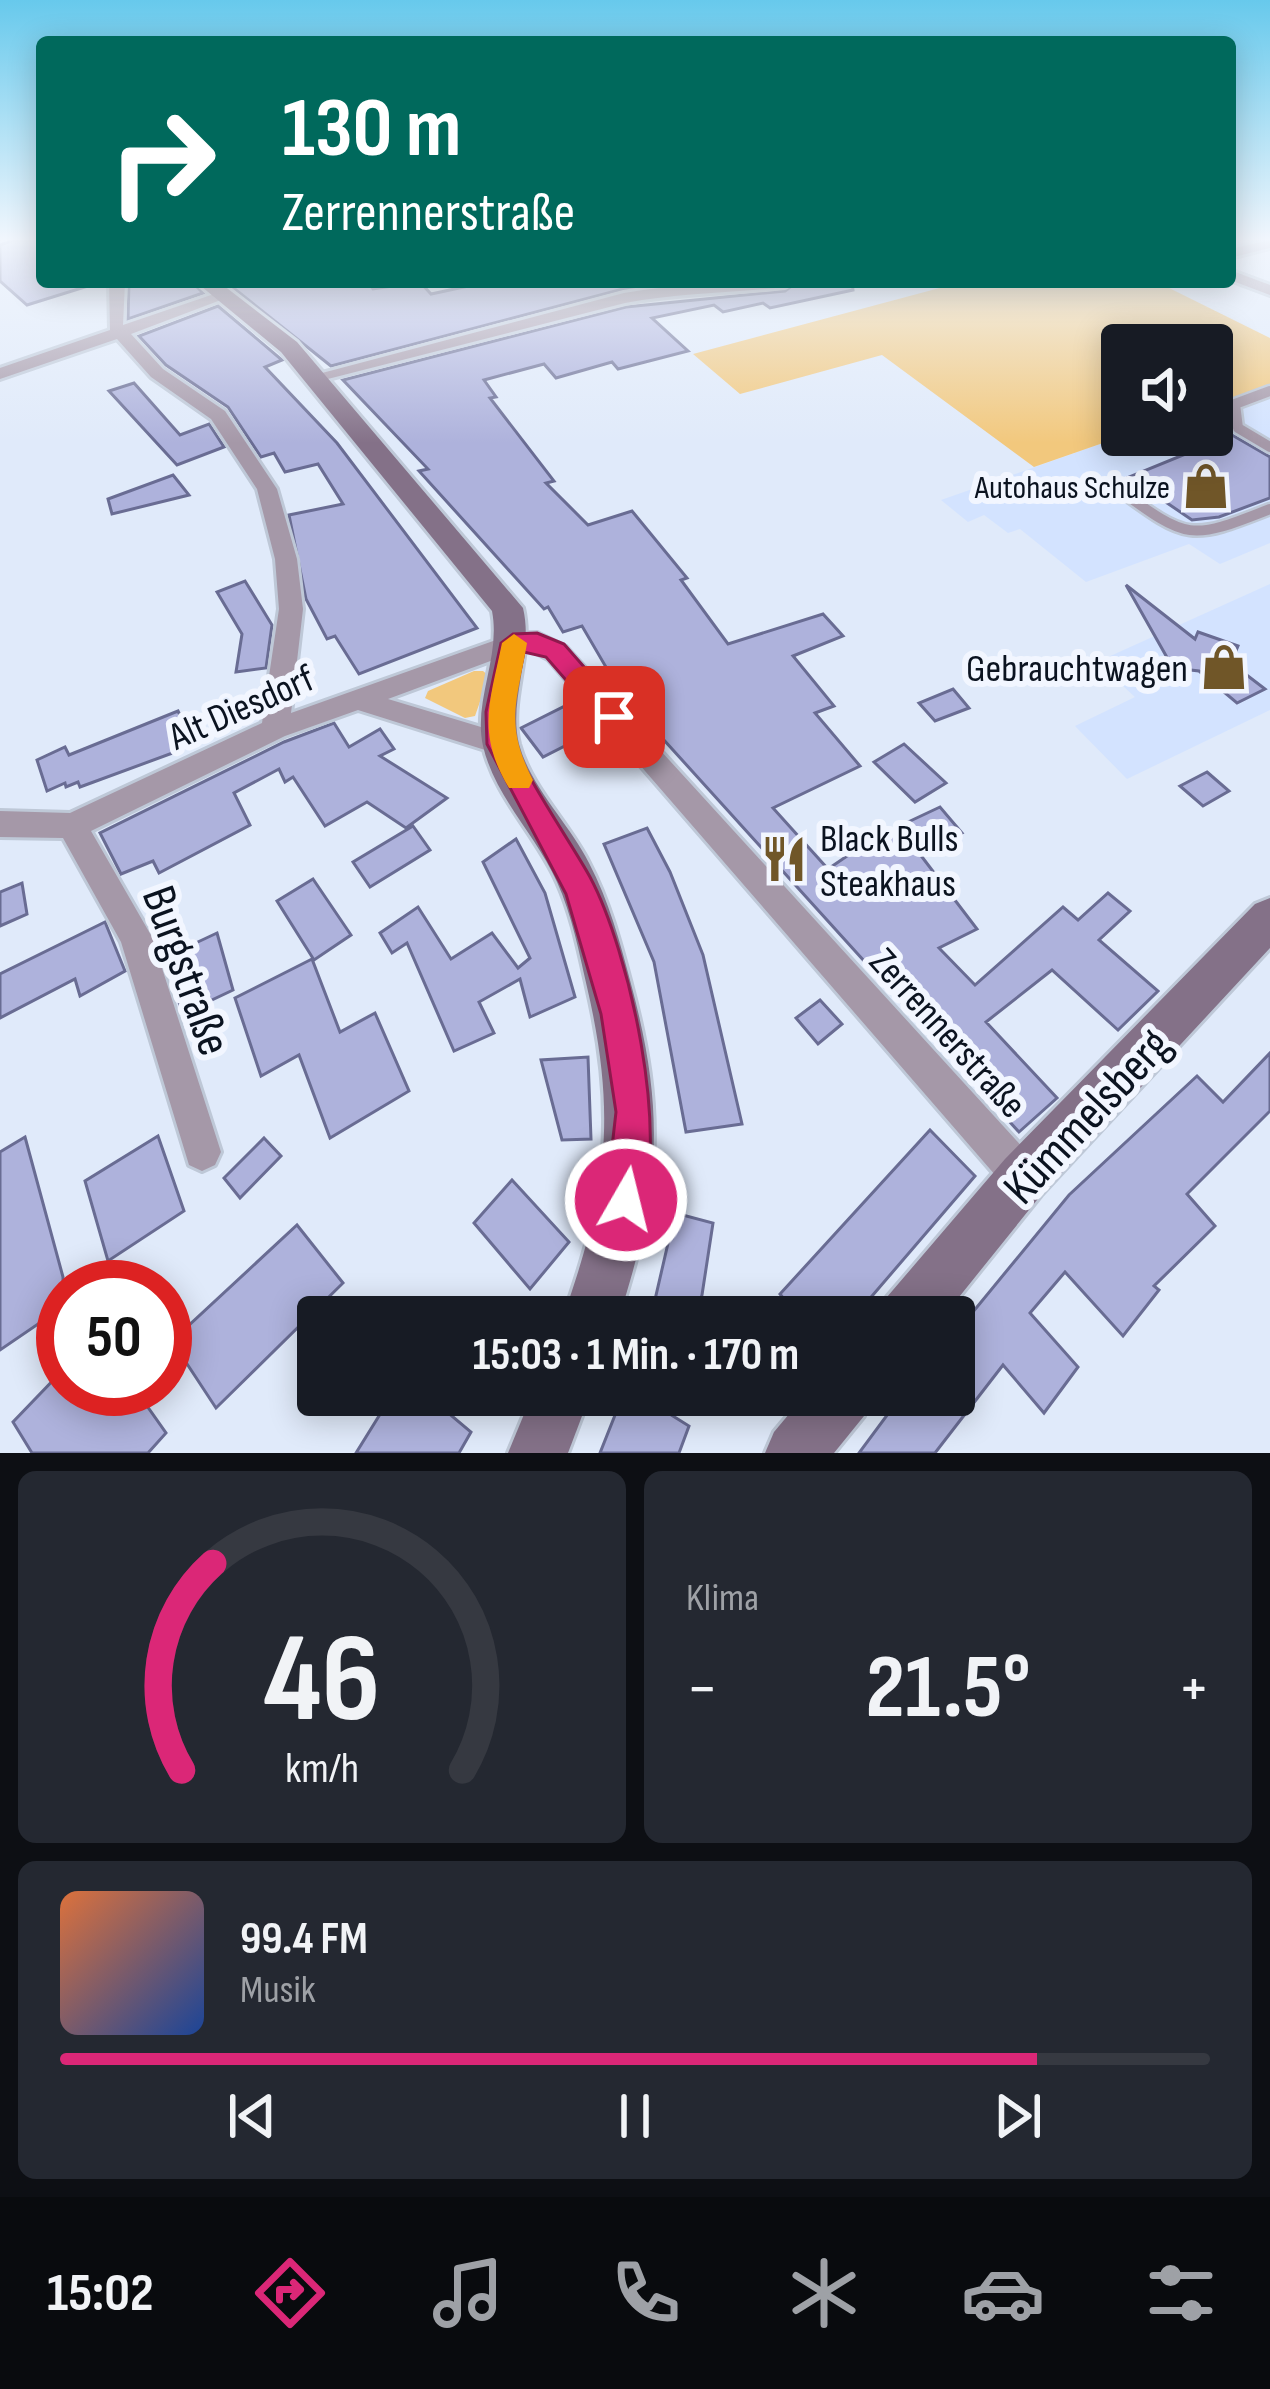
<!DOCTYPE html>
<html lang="de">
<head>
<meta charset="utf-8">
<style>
  body { margin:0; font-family:"Sofia Sans Condensed",sans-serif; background:#242831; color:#f1f3f6; height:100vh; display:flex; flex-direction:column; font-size:45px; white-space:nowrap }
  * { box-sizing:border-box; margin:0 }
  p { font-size:39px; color:#9ea1a6 }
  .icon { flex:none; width:66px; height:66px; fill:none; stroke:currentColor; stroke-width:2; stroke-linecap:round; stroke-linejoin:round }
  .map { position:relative; height:1453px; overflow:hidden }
  .details { display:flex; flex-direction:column; gap:18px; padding:18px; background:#0d0f14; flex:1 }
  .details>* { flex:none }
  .top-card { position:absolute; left:36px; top:36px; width:1200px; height:252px; border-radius:12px; box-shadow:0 6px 30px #0003; background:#00695c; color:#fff; overflow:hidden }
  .tools { position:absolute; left:1101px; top:324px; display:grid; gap:24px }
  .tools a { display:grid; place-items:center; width:132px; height:132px; border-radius:12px; background:#171b24; box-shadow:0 6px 30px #0003; font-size:60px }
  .speed { position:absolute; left:36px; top:1260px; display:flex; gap:24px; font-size:60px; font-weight:700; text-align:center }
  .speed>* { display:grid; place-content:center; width:156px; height:156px; border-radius:50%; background:#171b24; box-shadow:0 6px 30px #0003; line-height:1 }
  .speed .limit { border:18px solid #d22; background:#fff; color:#111 }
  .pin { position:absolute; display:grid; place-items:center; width:102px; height:102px; color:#fff; margin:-51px; border-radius:24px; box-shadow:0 6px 18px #0006 }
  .me { position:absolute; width:132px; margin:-66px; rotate:8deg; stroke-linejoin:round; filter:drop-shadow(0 0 9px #0008) }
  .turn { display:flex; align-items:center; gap:42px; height:252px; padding:0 48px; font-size:54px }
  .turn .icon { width:156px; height:156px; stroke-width:2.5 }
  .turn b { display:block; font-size:84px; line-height:102px }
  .big { font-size:90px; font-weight:700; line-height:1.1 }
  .details .card { flex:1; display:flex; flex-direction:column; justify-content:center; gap:18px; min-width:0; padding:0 42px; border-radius:18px; background:#242831 }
  .details .dial { align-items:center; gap:0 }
  .dial svg { height:312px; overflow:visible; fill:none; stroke:#363941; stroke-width:7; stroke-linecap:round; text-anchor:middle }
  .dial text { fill:#f1f3f6; stroke:none }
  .song { display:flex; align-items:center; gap:36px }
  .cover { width:144px; height:144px; border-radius:18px; background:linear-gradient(135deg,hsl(20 70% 55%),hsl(220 70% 35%)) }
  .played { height:12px; border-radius:6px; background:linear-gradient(90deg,#db2777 85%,#363941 85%) }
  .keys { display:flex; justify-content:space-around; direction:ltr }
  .heat { display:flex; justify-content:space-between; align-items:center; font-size:66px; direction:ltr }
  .details .tiles { flex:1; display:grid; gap:18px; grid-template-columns:1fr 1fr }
  .card:last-child { grid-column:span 2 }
  .trip { position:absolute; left:297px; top:1296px; width:678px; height:120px; border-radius:12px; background:#171b24; box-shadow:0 6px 30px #0003; font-weight:700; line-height:120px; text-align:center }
  .tab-bar { display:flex; height:192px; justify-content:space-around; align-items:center; background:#090b0e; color:#9ea1a6 }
  .tab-bar .icon { width:84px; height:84px }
  .tab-bar .active { color:#db2777 }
  .tab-bar b { font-size:54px; color:#f1f3f6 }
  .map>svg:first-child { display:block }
</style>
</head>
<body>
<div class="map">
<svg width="1270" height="1453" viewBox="0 0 1270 1453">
  <rect width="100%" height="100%" fill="#e0eafa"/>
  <g fill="#d3e3ff">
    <path d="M1270,385V543L1220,564L1189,544L1086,582L1020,529L1008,533L984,515L968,522L941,500L1126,435H1212V405Z"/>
    <path d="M1270,584V710L1127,779L1075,726L1135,697L1097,662Z"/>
  </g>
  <g fill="#f2c87d">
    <path d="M962,282H1157L1270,338V385L1212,405V345H1122V435H1126L1034,467L882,355L740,394L693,354Z"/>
    <path d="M474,671H483L489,676L475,716L465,718L425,698L428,691Z"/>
  </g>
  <g fill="#aeb2dc" stroke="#696c93" stroke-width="3">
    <path d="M13,240H42V282H84L85,287L27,305L0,281V245Z"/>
    <path d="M129,282H192L203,293L128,319Z"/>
    <path d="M226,282H368L373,289L420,282L431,294L487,282H683L623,289L331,366Z"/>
    <path d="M797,282H852L853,290L770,308L763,303L723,312L714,305L652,318L688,351L618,369L612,362L556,378L544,364L484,380L496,397L490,398L554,481L546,483L588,525L632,511L687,578L681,580L728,644L823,614L843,636L793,656L834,706L815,713L860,766L773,808L828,869L872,839L940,807L962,833L919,853L977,929L939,948L975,985L1063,907L1078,920L1108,893L1130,911L1099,940L1158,991L1118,1030L1052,970L986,1022L1057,1098L1019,1132L644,718L617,686L582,626L563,632L548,607L544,609L419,471L428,469L343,380L626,307L785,291Z"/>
    <path d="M218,306L282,360L265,367L337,443L477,628L359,674L335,636L327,639L306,599L289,515L343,504L318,464L285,472L274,453L261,457L228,407L166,365L139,336Z"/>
    <path d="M134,383L180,435L209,424L224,447L177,465L109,391Z"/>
    <path d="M1232,435L1270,457V498L1219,517L1192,520L1129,477Z"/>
    <path d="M173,475L189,495L112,514L108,499Z"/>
    <path d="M245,581L272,625L266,668L236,672L242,634L217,592Z"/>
    <path d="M1126,585L1195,639L1198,632L1238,646L1231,663L1265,689L1237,703L1199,671L1173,668Z"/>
    <path d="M953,689L969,708L935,721L919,703Z"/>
    <path d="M571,703L594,731L543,757L521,728Z"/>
    <path d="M178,711L192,740L177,747L178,751L80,787L78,782L66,787L65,783L47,791L37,760L65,747L69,755Z"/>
    <path d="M334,723L349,747L380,729L394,749L380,756L447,798L406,828L367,802L325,826L293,777L285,782L279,769L234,793L250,825L159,873L153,861L121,874L100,833L284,742Z"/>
    <path d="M904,744L946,783L915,802L874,762Z"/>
    <path d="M1207,772L1229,791L1203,806L1180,786Z"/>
    <path d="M413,826L430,850L370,887L353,862Z"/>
    <path d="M647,828L670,872L703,955L742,1124L686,1132L654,962L604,844Z"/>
    <path d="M516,839L545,893L575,997L530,1017L520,979L479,1002L494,1033L454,1051L407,943L392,953L380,933L418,907L451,959L492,933L518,968L530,958L483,862Z"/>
    <path d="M313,879L351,935L314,960L277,901Z"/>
    <path d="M22,883L27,914L0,926V892Z"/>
    <path d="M105,922L125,971L80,996L75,979L0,1018V974Z"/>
    <path d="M217,933L233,990L182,1014L168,956Z"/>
    <path d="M312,959L340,1032L375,1013L409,1091L330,1138L299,1055L261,1076L235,998Z"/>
    <path d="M820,1000L842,1024L818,1044L796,1018Z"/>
    <path d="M1270,1053V1111L1187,1194L1215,1226L1154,1286L1159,1290L1123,1336L1065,1272L1030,1313L1078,1367L1044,1413L1003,1365L935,1453H859L902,1395H954V1335L1069,1195L1197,1076L1223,1102Z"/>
    <path d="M588,1057L591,1139L562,1140L541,1060Z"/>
    <path d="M930,1130L975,1176L854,1317H798L780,1294Z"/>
    <path d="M158,1136L184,1211L108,1261L85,1181Z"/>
    <path d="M25,1137L63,1277V1307L0,1350V1152Z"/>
    <path d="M264,1138L281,1156L240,1198L224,1178Z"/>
    <path d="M512,1180L569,1242L530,1289L474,1223Z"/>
    <path d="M675,1213L713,1223L702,1295L695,1317H651Z"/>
    <path d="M297,1225L343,1283L216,1408L172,1341Z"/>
    <path d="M63,1370V1389H135L166,1433L148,1453H32L13,1422Z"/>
    <path d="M392,1395H427L471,1432L459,1453H356Z"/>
    <path d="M623,1395H670L665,1411L689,1426L679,1453H600Z"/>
  </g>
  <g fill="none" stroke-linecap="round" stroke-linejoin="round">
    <defs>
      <g id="lane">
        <path d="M1270,391L1235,404L1238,428L1270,447"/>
        <path d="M1118,489C1188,540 1189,541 1270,509"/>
      </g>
      <g id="street">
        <path d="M1270,240V248L1230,258V249Z"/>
        <path d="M1230,270L1270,285V295L1230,280Z"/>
        <path d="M109,282H125L123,325L220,292L234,295L131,334L163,369L225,411L277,489L297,559L303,609L291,713L513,634L537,633L566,647L1037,1163L1042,1177L1037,1191L1023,1196L1009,1191L548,659L533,651L515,652L388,699L511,736L515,744L511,752L501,755L358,710L285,736L91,831L152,937L221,1152L215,1165L202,1171L189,1165L121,942L63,838L0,837V811L70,813L262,723L279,609L275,559L257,489L211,419L151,377L117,339L0,379V368L110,330Z"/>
        <path d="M745,282H793L785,287C731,293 678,293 625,303L316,382L307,377L624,293C667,285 703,287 745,282Z"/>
      </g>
      <g id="secondary">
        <path d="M196,282H219L297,342L523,608C534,654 508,699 519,744C531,788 569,823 589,863C609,901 620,942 631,984C666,1114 660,1190 619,1317H563C607,1193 617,1116 587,987C579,952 572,915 557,882C536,835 495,797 483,746C473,700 501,657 492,611L281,352Z"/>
        <path d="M1270,898V948L1041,1195L943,1317H879L887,1297L1005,1159L1255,904Z"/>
        <path d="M532,1395H590L568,1453H508Z"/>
        <path d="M805,1395H872L864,1416L834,1453H765L774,1432Z"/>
      </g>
    </defs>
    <use href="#lane" stroke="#bec8d7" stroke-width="15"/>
    <use href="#street" stroke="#bec8d7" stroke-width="6"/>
    <use href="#secondary" stroke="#bec8d7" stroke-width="6"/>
    <use href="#lane" stroke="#a598a8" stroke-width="10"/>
    <use href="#street" fill="#a598a8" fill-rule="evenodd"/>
    <use href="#secondary" fill="#847188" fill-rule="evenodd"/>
  </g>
  <linearGradient id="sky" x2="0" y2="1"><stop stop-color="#67c9ec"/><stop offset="0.54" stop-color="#f1f6fd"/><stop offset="1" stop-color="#f1f6fd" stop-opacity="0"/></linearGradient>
  <rect width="1270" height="443" fill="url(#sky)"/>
  <path fill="#db2777" stroke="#8e194d" stroke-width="3" d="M537,633L564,644L628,717L614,728L605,725L546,657L524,652C519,680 507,713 514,742C523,774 572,844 590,877C629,950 671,1137 639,1214L626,1220L612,1214L606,1200L616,1112L601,1014L566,894L487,744L486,712L501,643L513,634Z"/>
  <path fill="#f59e0b" d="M514,634L527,643C517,703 504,724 533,780L529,788H509C476,733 490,702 502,643Z"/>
  <defs>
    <symbol id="shop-bare" viewBox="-9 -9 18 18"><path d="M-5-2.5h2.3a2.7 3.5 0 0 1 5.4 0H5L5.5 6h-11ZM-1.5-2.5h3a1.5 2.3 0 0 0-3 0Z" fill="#705628" stroke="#f2f6ff" stroke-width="2.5" paint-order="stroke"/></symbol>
    <symbol id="restaurant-bare" viewBox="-9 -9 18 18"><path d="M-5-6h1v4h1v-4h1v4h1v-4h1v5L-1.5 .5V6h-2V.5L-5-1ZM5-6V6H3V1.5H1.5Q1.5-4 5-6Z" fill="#705628" stroke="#f2f6ff" stroke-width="2.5" paint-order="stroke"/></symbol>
  </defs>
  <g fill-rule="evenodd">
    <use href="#shop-bare" x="1173" y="453" width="66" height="66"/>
    <use href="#shop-bare" x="1191" y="634" width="66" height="66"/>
    <use href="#restaurant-bare" x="751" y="826" width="66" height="66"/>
  </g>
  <g text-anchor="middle" stroke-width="12" stroke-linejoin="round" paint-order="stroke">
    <g font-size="33" fill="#0b1320" stroke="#f2f6ff" text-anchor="end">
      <text x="1170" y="498">Autohaus Schulze</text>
    </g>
    <g font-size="39" fill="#0b1320" stroke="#f2f6ff" text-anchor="end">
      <text x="1188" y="681">Gebrauchtwagen</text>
      <text x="820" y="851" text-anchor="start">Black Bulls<tspan x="820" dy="45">Steakhaus</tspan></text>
    </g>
    <g font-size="39" fill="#0b1320" stroke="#f2f6ff">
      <text transform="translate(241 706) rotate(-24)" y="14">Alt Diesdorf</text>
      <text transform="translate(949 1032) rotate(48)" y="14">Zerrennerstraße</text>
    </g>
    <g font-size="48" fill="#0b1320" stroke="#f2f6ff">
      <text transform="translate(188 970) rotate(70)" y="17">Burgstraße</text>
      <text transform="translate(1086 1115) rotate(-47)" y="17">Kümmelsberg</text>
    </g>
  </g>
</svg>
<div class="tools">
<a><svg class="icon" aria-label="sound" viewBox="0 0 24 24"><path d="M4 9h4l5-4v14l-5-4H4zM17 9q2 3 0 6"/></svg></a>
</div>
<div class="speed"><div class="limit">50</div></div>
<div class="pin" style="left:614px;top:717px;background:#d93025"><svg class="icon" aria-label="arrive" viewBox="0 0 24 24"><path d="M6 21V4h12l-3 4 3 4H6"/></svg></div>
<svg class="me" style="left:626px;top:1200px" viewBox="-20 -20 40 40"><circle r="17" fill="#db2777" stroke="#fff" stroke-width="3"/><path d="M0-11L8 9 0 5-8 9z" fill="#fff"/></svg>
<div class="trip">15:03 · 1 Min. · 170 m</div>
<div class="top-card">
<div class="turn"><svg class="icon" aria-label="right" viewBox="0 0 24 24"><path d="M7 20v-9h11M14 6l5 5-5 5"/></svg><div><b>130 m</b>Zerrennerstraße</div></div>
</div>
</div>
<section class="details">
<div class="tiles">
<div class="card dial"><svg viewBox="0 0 100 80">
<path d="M14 69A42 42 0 1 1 86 69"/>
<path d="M14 69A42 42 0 0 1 22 16" stroke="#db2777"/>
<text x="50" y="56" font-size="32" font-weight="700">46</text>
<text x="50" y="72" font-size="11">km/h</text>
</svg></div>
<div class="card"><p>Klima</p>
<div class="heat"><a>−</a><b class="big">21.5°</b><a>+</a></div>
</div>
<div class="card">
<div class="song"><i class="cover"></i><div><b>99.4 FM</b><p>Musik</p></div></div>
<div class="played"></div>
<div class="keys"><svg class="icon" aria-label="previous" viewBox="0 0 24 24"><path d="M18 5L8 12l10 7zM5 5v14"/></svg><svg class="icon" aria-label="pause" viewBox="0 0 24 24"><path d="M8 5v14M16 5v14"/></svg><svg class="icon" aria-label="next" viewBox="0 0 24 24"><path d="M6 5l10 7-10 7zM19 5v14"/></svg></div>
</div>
</div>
</section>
<nav class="tab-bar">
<b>15:02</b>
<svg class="icon active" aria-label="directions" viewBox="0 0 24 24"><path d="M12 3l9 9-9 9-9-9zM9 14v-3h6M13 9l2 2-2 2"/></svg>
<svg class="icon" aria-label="music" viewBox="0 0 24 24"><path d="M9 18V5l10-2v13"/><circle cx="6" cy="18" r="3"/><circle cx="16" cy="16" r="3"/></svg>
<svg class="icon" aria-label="phone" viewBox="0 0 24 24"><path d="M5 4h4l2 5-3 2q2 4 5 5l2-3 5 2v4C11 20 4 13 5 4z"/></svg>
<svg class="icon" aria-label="climate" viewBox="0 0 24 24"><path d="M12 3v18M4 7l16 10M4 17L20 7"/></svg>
<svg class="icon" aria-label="car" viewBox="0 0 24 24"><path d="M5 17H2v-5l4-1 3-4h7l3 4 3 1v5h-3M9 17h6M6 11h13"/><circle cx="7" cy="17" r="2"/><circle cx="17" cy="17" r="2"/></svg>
<svg class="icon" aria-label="filters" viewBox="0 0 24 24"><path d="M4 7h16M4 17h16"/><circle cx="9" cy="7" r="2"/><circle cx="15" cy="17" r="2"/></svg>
</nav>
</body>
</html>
